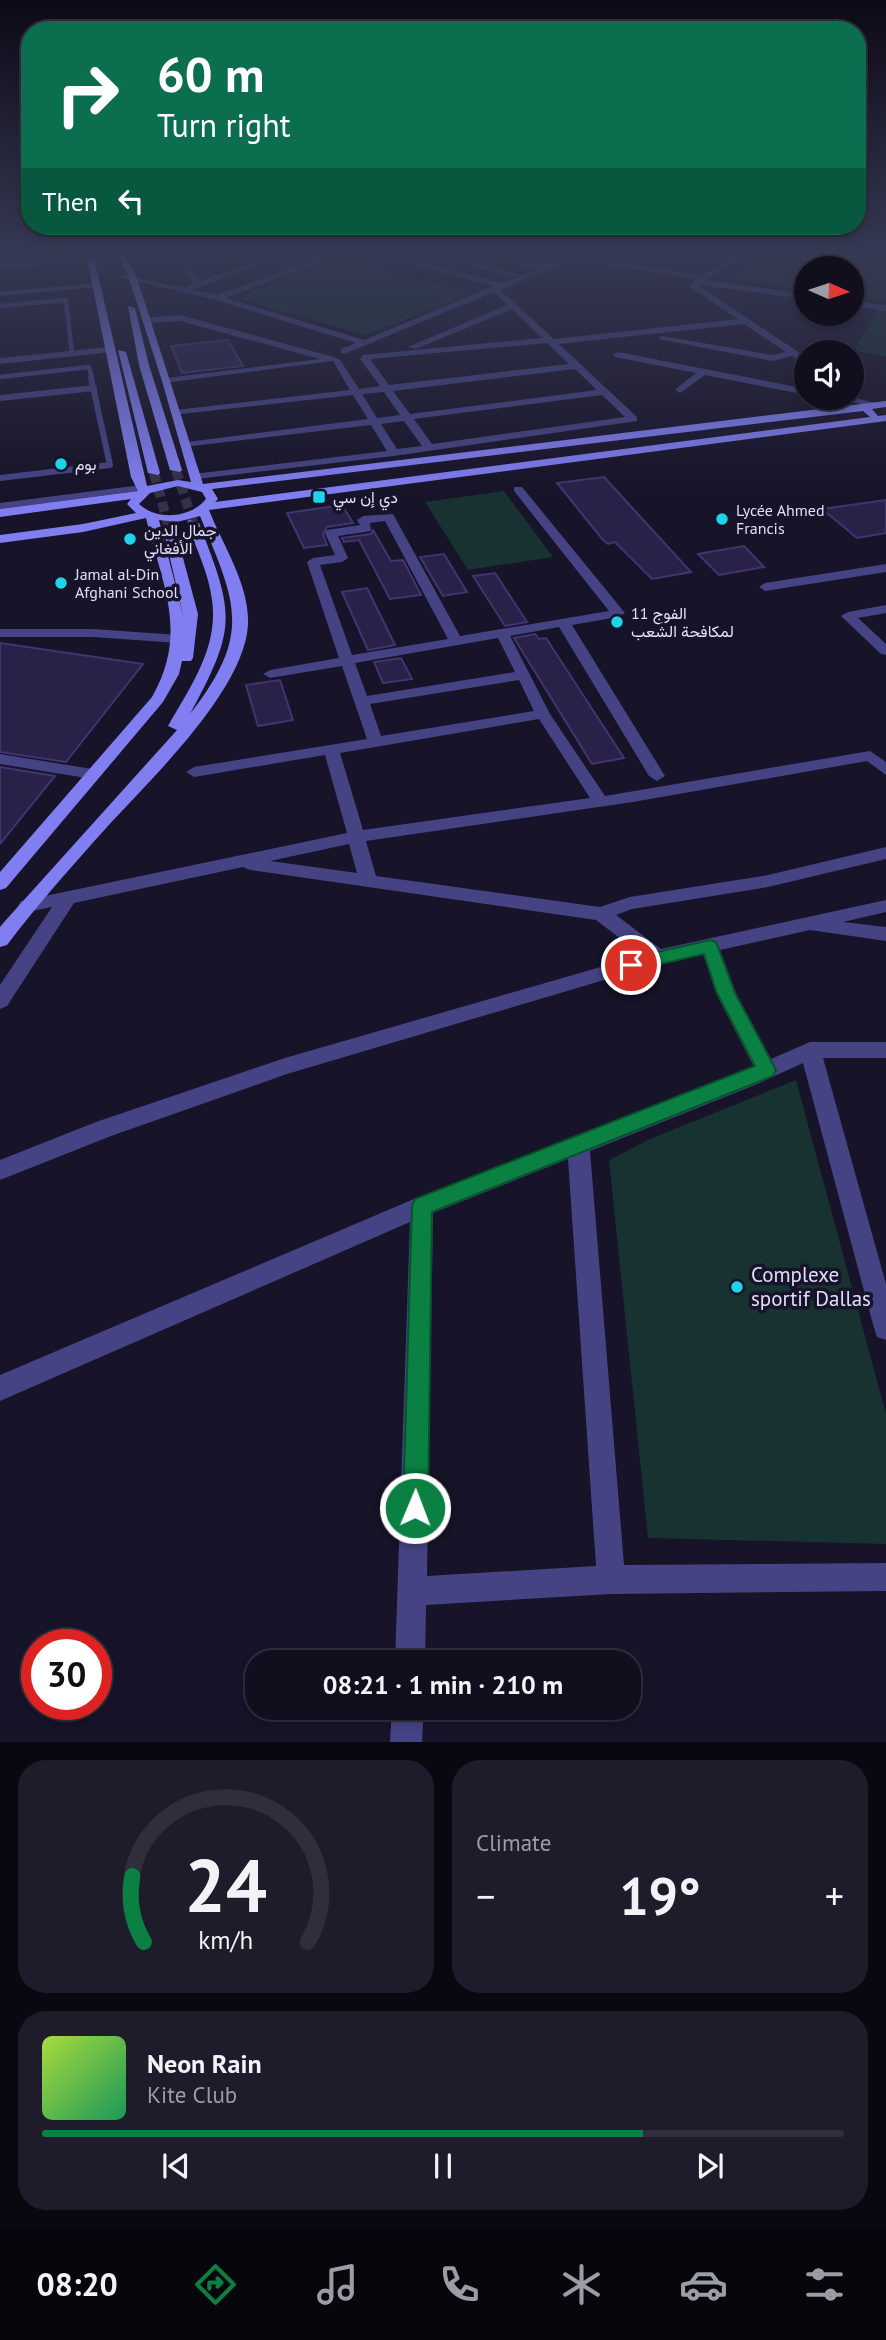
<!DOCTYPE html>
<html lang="en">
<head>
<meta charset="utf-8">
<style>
  body { margin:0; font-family:"PT Sans",Vazirmatn,sans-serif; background:#1e1c2b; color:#f1f3f6; height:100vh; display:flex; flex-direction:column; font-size:26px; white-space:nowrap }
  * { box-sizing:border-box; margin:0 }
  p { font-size:23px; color:#9c9ca4 }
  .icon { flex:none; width:38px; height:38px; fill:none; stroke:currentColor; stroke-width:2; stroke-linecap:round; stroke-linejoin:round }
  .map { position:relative; height:1742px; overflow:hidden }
  .details { display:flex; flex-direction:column; gap:18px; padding:18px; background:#090810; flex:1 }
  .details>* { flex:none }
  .hud { position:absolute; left:21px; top:21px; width:845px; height:214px; border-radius:28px; box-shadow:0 4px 10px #0003,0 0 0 2px #302e3c; background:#0b6e4f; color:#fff; overflow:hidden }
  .needle { width:46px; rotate:93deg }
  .fabs { position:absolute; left:794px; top:256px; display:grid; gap:14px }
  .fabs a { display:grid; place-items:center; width:70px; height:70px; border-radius:50%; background:#110e1e; box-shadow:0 4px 10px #0003,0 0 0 2px #302e3c; font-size:35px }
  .speed { position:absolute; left:21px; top:1629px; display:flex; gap:14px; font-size:35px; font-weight:700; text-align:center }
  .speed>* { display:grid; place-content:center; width:91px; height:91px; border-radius:50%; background:#110e1e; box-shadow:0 4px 10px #0003,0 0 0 2px #302e3c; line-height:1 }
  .speed .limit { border:10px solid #d22; background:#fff; color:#111 }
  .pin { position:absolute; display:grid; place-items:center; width:60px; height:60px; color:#fff; margin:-30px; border:4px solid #fff; border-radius:50%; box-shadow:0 2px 7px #0007 }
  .me { position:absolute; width:77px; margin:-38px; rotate:1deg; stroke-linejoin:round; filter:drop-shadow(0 0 5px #0008) }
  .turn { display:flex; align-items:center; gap:24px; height:147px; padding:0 21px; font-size:32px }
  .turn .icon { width:91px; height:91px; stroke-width:2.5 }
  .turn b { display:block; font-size:49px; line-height:60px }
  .then { display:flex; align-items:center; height:66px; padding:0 21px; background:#0003; gap:14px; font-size:26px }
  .big { font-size:52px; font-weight:800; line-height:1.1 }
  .details .tile { flex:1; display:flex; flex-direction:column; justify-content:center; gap:10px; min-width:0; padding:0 24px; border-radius:28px; background:#1e1c2b }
  .details .dial { align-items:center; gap:0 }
  .dial svg { height:182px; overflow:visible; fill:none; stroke:#302e3c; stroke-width:7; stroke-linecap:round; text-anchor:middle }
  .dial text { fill:#f1f3f6; stroke:none }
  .song { display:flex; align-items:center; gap:21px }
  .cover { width:84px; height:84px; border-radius:10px; background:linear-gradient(135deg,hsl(80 70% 55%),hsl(150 70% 35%)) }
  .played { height:7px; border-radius:4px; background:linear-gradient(90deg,#0b8043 75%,#302e3c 75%) }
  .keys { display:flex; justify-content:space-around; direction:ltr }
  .heat { display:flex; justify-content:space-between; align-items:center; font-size:38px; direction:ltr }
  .details .tiles { flex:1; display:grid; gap:18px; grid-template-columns:1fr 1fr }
  .tile:last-child { grid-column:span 2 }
  .trip { position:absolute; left:245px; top:1650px; width:396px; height:70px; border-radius:28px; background:#110e1e; box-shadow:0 4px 10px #0003,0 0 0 2px #302e3c; font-weight:800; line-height:70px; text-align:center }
  .tab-bar { display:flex; height:112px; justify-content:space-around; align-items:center; background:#07060c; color:#9c9ca4 }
  .tab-bar .icon { width:49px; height:49px }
  .tab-bar .current { color:#0b8043 }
  .tab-bar b { font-size:32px; color:#f1f3f6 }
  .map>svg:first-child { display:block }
</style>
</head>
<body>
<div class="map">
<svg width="886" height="1742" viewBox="0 0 886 1742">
  <rect width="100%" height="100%" fill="#171328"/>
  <g fill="#173231">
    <path d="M772,253H886V302L852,297V268H807V290L726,279Z"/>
    <path d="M336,258L473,293L366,335L237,298Z"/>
    <path d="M878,309L886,310V356L854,351Z"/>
    <path d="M504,491L553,557L468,570L425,502Z"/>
    <path d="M796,1080L886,1414V1544L648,1538L609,1160L652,1138Z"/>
  </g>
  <g fill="#292147" stroke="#413571" stroke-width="2">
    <path d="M228,340L243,366L182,373L171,346Z"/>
    <path d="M604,477L691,572L652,579L615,542L608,544L603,540L557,483Z"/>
    <path d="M886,500V533L857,538L822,509Z"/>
    <path d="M342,505L353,523L327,527L323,534L327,545L304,548L287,513Z"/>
    <path d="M373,530L391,561L403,560L421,595L390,599L359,540L344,542L342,538L371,534Z"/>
    <path d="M744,546L764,567L719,575L698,554Z"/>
    <path d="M444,554L467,592L443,596L420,557Z"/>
    <path d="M495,573L527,622L505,626L473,576Z"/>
    <path d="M367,588L395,645L368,650L342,592Z"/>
    <path d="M535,634L539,639L546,638L624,758L592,764L514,638Z"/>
    <path d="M0,643L143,664L66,762L0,752Z"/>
    <path d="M401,658L412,679L383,683L374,662Z"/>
    <path d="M280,680L293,720L258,726L246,685Z"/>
    <path d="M0,767L55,776L0,844Z"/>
  </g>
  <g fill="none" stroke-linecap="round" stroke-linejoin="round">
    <g stroke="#353148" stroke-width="10" stroke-dasharray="10 5" stroke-linecap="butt">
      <path d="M176,470L193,523"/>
      <path d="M154,473L169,528"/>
    </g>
    <g stroke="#454383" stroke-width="4.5">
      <path d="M0,306L66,300L72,354"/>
      <path d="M0,377L89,367L92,379"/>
    </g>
    <g stroke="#454383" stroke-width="6">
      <path d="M0,398L94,388"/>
      <path d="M0,478L110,465L91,378"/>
    </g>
    <g fill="#454383" fill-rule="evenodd">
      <path d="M138,253H162L0,269V265Z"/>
      <path d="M178,253H184L200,281L280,253H290L192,290L217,295L318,258L317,253H323L325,261L226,298L364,340L494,286L370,253H380L502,283L516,277L453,261L457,259L523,275L536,269L476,253H487L543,266L563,258L542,253H556L701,275L743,253H751L704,280L807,294V299L698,285L807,358V365L792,356L773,361L658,339L662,336L773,355L786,352L744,324L559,344L637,417V421L394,456L197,479L193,478V474L387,451L371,425L183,447L182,445L187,442L368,419L353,395L172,415L171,413L176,410L350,390L333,361L164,383L162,381L167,378L320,359L180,321L146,323L143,318L180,315L334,357L340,360L359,389L380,386L360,359L363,355L542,338L512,309L416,349L408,347L507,305L494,292L344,354L341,353V349L356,343L216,300L120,277L124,275L184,288L193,284ZM573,260L696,279L690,287L738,319L554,339L500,290ZM547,343L569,364L389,385L370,359ZM575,369L597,390L410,414L393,391ZM384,392L400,415L377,418L362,394ZM602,395L625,417L432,444L414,419ZM404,421L422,446L397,449L381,424Z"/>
      <path d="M639,253H670L620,258L616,256Z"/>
      <path d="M96,283L99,287L0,296V292Z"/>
      <path d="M852,301L886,305V311L852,306Z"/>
      <path d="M110,347L115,350L113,352L0,364V358Z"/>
      <path d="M618,352L807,389V395L705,375L680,393L675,390L677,388L696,373L615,357L613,355Z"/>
      <path d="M829,397H852L879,404L874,407Z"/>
      <path d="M141,485L147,488L145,490L0,509V503Z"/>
      <path d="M514,487H522L625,613L618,617L572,625L665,776L657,781L649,776L559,627L510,636L550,714L605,796L870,751L886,762V775L867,761L633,802L366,841L376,876L600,907L630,897L768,875L886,847V859L768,887L632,909L616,915L661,949L886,900V912L843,922L886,927V941L810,930L720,950L736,993L771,1059L810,1042H886V1058H823L886,1284V1340L877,1337L874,1328L803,1063L755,1085L590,1151L624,1565L886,1563V1591L611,1594L426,1605L425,1662H395L410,1222L0,1401V1375L414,1199L754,1067L716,993L703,954L658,964L287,1074L111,1136L0,1180V1160L96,1122L285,1058L642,955L596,920L250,870L243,867L74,903L7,1006L0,1009V985L52,907L27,912L21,911L18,906L21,901L347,833L325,755L194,777L186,772L194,767L367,739L342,666L270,678L263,674L270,670L339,658L307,562L313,558L335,555L325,533L327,530L360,525L357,520L363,516L393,514L460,636L609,611L514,491ZM385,521L448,639L352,655L320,565L342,562L348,558L338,536L371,531L370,523ZM498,638L515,672L367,696L355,663ZM519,680L534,711L381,736L370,704ZM539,719L590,798L363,830L340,753ZM349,844L357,873L270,861ZM568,1159L596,1566L427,1576L433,1213Z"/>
      <path d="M886,564V572L765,591L759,587L765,583Z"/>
      <path d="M886,605V613L858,618L886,644V655L881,654L841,616L848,612Z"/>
      <path d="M0,629H93L178,635L185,639L178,643L93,637H0Z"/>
      <path d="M0,754L92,769L100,774L92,779L0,764Z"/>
      <path d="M392,1708H424L422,1742H390Z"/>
    </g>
    <g fill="#817ef2" fill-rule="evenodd">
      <path d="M86,253H93L147,486L178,480L191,482L162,381L129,278L118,253H124L137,278L203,484L886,401V407L872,409L878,416L886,415V421L209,510C223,546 250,585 248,625C244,691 150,780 107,827C72,866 38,904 7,945L0,947V927L6,920L177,730L168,726C190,687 219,647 212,600C209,574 196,548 187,523L189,520L199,523C234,614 238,626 190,714C253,633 236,603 200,516L177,522L159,520L184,619L163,528L165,525L175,528L198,614L193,658L191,661H182L179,674L163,702L6,888L0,890V872L152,697C189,632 162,585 146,518L83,532L0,543V535L83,524L136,513L127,504L131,499L0,517V509L138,491L131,477ZM863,411L870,417L215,502L218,499L212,489ZM178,486L202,492L206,499C191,518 157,521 139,504L150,493Z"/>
      <path d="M128,306L135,308L149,365L182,470L180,472L170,470L139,365Z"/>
      <path d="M118,350L126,352L160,473L158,475L148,473Z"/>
    </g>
  </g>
  <linearGradient id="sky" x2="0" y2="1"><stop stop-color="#0d0a16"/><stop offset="0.51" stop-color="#363953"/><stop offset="1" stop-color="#363953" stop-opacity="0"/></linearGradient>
  <rect width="886" height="496" fill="url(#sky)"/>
  <path fill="#0b8043" stroke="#07532c" stroke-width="2" d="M710,940L716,942L718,947L735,993L776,1070L773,1076L432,1212L428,1508L424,1517L415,1521L407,1517L403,1508L412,1206L415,1199L755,1066L717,993L704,954L631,971L625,969L623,965L625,960L631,958Z"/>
  <g fill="#1dd5e9" stroke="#171328" stroke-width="2.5">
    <circle cx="61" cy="464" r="7"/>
    <rect x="312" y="490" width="14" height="14" rx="3.5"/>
    <circle cx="722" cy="519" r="7"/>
    <circle cx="130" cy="539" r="7"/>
    <circle cx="61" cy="583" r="7"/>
    <circle cx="617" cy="622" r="7"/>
    <circle cx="737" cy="1287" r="7"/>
  </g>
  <g text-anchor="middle" stroke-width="7" stroke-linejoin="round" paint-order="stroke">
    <g font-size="16" fill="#e1defc" stroke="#171328" text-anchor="start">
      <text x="75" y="470">بوم</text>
      <text x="333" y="503">دي إن سي</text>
      <text x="736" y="516">Lycée Ahmed<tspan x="736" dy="18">Francis</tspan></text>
      <text x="144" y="536">جمال الدين<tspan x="144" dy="18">الأفغاني</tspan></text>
      <text x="75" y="580">Jamal al-Din<tspan x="75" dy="18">Afghani School</tspan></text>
      <text x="631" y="619">الفوج 11<tspan x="631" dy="18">لمكافحة الشعب</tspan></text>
    </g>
    <g font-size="21" fill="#e1defc" stroke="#171328" text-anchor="start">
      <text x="751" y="1282">Complexe<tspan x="751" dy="24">sportif Dallas</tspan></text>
    </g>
  </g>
</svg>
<div class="fabs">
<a><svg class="needle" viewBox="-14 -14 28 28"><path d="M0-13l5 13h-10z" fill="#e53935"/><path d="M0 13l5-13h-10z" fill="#9c9ca4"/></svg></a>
<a><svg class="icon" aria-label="sound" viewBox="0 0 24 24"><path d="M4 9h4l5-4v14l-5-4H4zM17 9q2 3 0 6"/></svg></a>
</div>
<div class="speed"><div class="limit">30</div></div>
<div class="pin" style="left:631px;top:965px;background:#d93025"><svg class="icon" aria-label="arrive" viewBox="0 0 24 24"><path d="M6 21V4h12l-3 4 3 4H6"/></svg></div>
<svg class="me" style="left:415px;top:1508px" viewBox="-20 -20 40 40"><circle r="17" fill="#0b8043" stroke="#fff" stroke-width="3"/><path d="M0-11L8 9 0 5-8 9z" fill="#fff"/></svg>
<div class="trip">08:21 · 1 min · 210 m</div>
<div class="hud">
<div class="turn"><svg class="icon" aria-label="right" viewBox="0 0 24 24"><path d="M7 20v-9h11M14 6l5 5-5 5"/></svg><div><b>60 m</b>Turn right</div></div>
<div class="then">Then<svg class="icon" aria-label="left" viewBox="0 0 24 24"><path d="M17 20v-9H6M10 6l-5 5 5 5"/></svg></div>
</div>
</div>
<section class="details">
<div class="tiles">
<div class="tile dial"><svg viewBox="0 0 100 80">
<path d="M14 69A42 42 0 1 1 86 69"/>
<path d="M14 69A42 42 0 0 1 9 40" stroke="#0b8043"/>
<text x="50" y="56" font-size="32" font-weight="700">24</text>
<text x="50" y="72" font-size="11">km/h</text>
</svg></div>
<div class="tile"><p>Climate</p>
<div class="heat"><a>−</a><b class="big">19°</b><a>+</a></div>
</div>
<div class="tile">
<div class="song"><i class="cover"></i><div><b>Neon Rain</b><p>Kite Club</p></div></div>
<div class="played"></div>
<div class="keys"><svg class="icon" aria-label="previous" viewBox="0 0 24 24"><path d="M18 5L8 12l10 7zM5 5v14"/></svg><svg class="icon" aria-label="pause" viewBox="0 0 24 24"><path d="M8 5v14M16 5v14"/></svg><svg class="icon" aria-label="next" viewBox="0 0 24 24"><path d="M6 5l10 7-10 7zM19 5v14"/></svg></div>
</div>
</div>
</section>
<nav class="tab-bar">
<b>08:20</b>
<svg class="icon current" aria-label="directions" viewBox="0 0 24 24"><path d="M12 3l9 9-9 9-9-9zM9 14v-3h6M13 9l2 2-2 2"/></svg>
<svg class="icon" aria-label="music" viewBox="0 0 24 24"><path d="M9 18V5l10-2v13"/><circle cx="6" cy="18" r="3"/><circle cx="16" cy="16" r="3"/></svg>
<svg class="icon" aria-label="phone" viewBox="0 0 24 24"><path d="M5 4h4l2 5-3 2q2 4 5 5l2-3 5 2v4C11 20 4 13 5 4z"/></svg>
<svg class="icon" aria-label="climate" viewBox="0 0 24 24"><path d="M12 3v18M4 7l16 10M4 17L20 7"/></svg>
<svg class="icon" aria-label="car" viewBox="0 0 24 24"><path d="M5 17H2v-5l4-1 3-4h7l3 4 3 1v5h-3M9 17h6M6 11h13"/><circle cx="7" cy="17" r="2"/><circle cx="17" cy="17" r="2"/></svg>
<svg class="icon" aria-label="filters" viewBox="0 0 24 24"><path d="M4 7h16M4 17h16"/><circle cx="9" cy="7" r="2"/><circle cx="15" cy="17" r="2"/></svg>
</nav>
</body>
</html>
